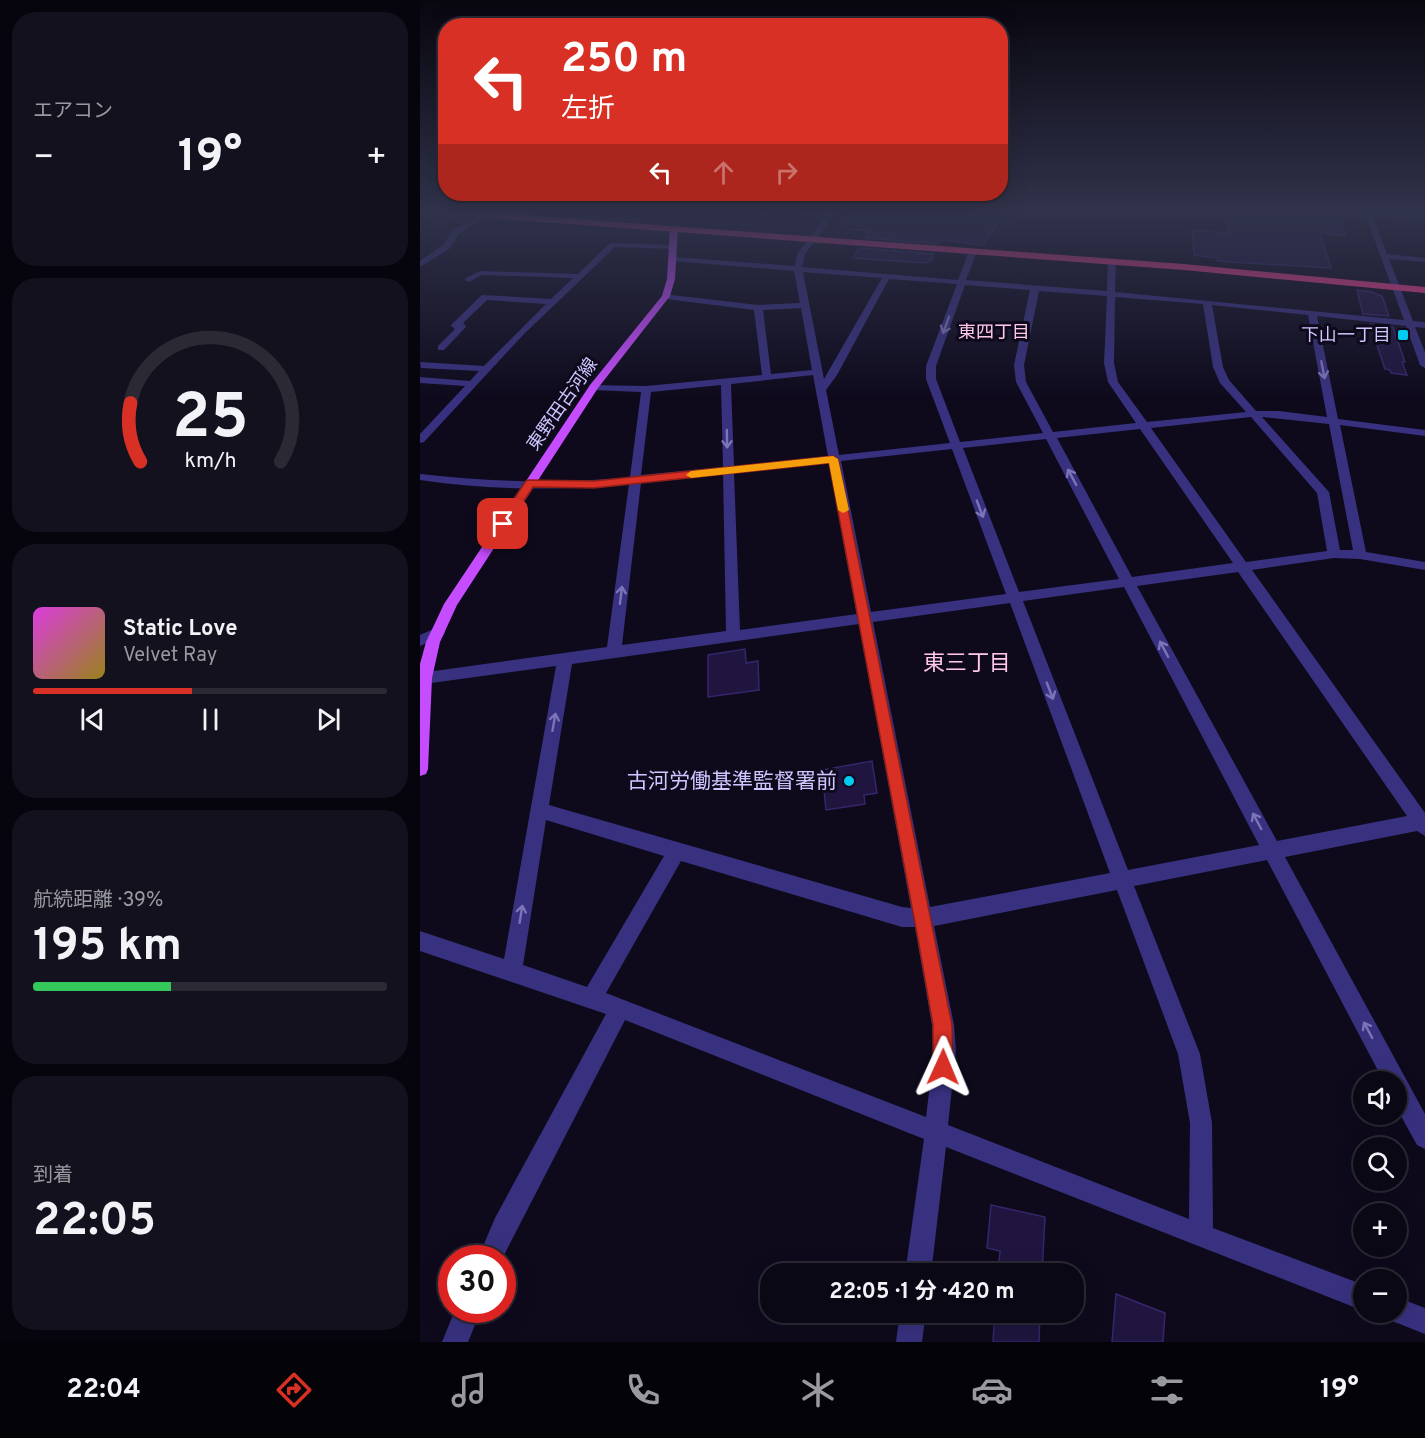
<!DOCTYPE html>
<html lang="ja">
<head>
<meta charset="utf-8">
<style>
  body { margin:0; font-family:Overpass,"Noto Sans JP",sans-serif; background:#13111e; color:#f1f3f6; height:100vh; display:flex; flex-direction:column; font-size:22px; white-space:nowrap }
  * { box-sizing:border-box; margin:0 }
  p { font-size:20px; color:#999aa0 }
  .icon { flex:none; width:33px; height:33px; fill:none; stroke:currentColor; stroke-width:2; stroke-linecap:round; stroke-linejoin:round }
  .map { position:relative; flex:1; overflow:hidden }
  .side { display:flex; flex-direction:column; gap:12px; padding:12px; background:#06040c; width:420px }
  .side>* { flex:none }
  .hud { position:absolute; left:18px; top:18px; width:570px; height:183px; border-radius:24px; box-shadow:0 6px 24px #0002,0 0 0 2px #2a2934; background:#d93025; color:#fff; overflow:hidden }
  .fabs { position:absolute; left:933px; top:1071px; display:grid; gap:12px }
  .fabs a { display:grid; place-items:center; width:54px; height:54px; border-radius:50%; background:#0a0815; box-shadow:0 6px 24px #0002,0 0 0 2px #2a2934; font-size:30px }
  .speed { position:absolute; left:18px; top:1245px; display:flex; gap:12px; font-size:30px; font-weight:700; text-align:center }
  .speed>* { display:grid; place-content:center; width:78px; height:78px; border-radius:50%; background:#0a0815; box-shadow:0 6px 24px #0002,0 0 0 2px #2a2934; line-height:1 }
  .speed .limit { border:9px solid #d22; background:#fff; color:#111 }
  .pin { position:absolute; display:grid; place-items:center; width:51px; height:51px; color:#fff; margin:-26px; border-radius:12px; box-shadow:0 3px 9px #0006 }
  .me { position:absolute; width:66px; margin:-33px; rotate:1deg; stroke-linejoin:round; filter:drop-shadow(0 0 4px #0008) }
  .turn { display:flex; align-items:center; gap:21px; height:126px; padding:0 24px; font-size:27px }
  .turn .icon { width:78px; height:78px; stroke-width:2.5 }
  .turn b { display:block; font-size:42px; line-height:51px }
  .lanes { display:flex; align-items:center; height:57px; padding:0 24px; background:#0003; justify-content:center; gap:30px; direction:ltr }
  .lanes .off { opacity:.35 }
  .big { font-size:45px; font-weight:700; line-height:1.1 }
  .side .tile { flex:1; display:flex; flex-direction:column; justify-content:center; gap:9px; min-width:0; padding:0 21px; border-radius:24px; background:#13111e }
  .side .dial { align-items:center; gap:0 }
  .dial svg { height:156px; overflow:visible; fill:none; stroke:#2a2934; stroke-width:7; stroke-linecap:round; text-anchor:middle }
  .dial text { fill:#f1f3f6; stroke:none }
  .song { display:flex; align-items:center; gap:18px }
  .cover { width:72px; height:72px; border-radius:9px; background:linear-gradient(135deg,hsl(300 70% 55%),hsl(50 70% 35%)) }
  .played { height:6px; border-radius:3px; background:linear-gradient(90deg,#d93025 45%,#2a2934 45%) }
  .keys { display:flex; justify-content:space-around; direction:ltr }
  .heat { display:flex; justify-content:space-between; align-items:center; font-size:33px; direction:ltr }
  .charge { height:9px; border-radius:4px; background:linear-gradient(90deg,#34c759 39%,#2a2934 0) }
  .trip { position:absolute; left:340px; top:1263px; width:324px; height:60px; border-radius:24px; background:#0a0815; box-shadow:0 6px 24px #0002,0 0 0 2px #2a2934; font-weight:700; line-height:60px; text-align:center }
  .tab-bar { display:flex; height:96px; justify-content:space-around; align-items:center; background:#040308; color:#999aa0 }
  .tab-bar .icon { width:42px; height:42px }
  .tab-bar .selected { color:#d93025 }
  .tab-bar b { font-size:27px; color:#f1f3f6 }
  main { display:flex; flex:1; min-height:0 }
  .map>svg:first-child { display:block }
</style>
</head>
<body>
<main>
<section class="side">
<div class="tile"><p>エアコン</p>
<div class="heat"><a>−</a><b class="big">19°</b><a>+</a></div>
</div>
<div class="tile dial"><svg viewBox="0 0 100 80">
<path d="M14 69A42 42 0 1 1 86 69"/>
<path d="M14 69A42 42 0 0 1 9 39" stroke="#d93025"/>
<text x="50" y="56" font-size="32" font-weight="700">25</text>
<text x="50" y="72" font-size="11">km/h</text>
</svg></div>
<div class="tile">
<div class="song"><i class="cover"></i><div><b>Static Love</b><p>Velvet Ray</p></div></div>
<div class="played"></div>
<div class="keys"><svg class="icon" aria-label="previous" viewBox="0 0 24 24"><path d="M18 5L8 12l10 7zM5 5v14"/></svg><svg class="icon" aria-label="pause" viewBox="0 0 24 24"><path d="M8 5v14M16 5v14"/></svg><svg class="icon" aria-label="next" viewBox="0 0 24 24"><path d="M6 5l10 7-10 7zM19 5v14"/></svg></div>
</div>
<div class="tile"><p>航続距離 · 39%</p><b class="big">195 km</b><div class="charge"></div></div>
<div class="tile"><p>到着</p><b class="big">22:05</b></div>
</section>
<div class="map">
<svg width="1005" height="1342" viewBox="0 0 1005 1342">
  <rect width="100%" height="100%" fill="#0e0a1c"/>
  <g fill="#1f153f" stroke="#37256c" stroke-width="1.5">
    <path d="M435,211H586L563,245L521,240L519,244L445,238L449,231L419,228Z"/>
    <path d="M809,211H913L916,216L920,217L926,236L900,233L911,268L797,261V258L774,255L772,230L808,233Z"/>
    <path d="M439,248L514,254L511,260L506,263L433,258Z"/>
    <path d="M937,290L952,292L962,296L969,316L943,314Z"/>
    <path d="M950,324L973,327L985,362H982L987,375L971,373L970,370L965,369Z"/>
    <path d="M325,649L326,663L338,661L339,690L288,697V655Z"/>
    <path d="M452,761L457,793L444,795L445,804L406,810L402,770Z"/>
    <path d="M571,1205L625,1217L622,1274H578L580,1251L567,1248Z"/>
    <path d="M696,1294L745,1313L743,1342H692Z"/>
    <path d="M575,1312H620L619,1342H573Z"/>
  </g>
  <g fill="none" stroke-linecap="round" stroke-linejoin="round">
    <g fill="#38317f" fill-rule="evenodd">
      <path d="M66,211H73L39,234L29,249L0,267V261L23,245L33,230Z"/>
      <path d="M378,211H417L385,254L382,267L538,280L549,251L553,249L557,251L546,280L687,291L688,261L692,259L696,261L695,292L984,320L944,211L1005,215V219L952,215L967,254L1005,258V262L969,259L993,321L1005,322V328L995,327L1005,352V368L1000,365L986,326L897,316L918,419L1005,430V436L920,425L946,552L1005,562V570L940,559L914,558L832,570L1005,813V836L997,831L865,857L1005,1114V1149L997,1145L976,1107V1082H964L847,860L714,886L780,1054L792,1123L793,1228L944,1285V1311L526,1147L511,1274H485L504,1139L205,1020L82,1259L58,1258L75,1218L186,1014L0,951V931L84,959L136,666L4,684L0,683V673L187,647L209,484C140,491 68,490 0,480V474C69,482 141,484 210,477L221,392L174,390L169,387L170,385L226,386L342,375L334,310L246,299L243,298V294L338,305L380,303L374,271L253,261L249,259L253,257L375,266L377,254L407,215L381,213ZM383,272L462,278L404,379ZM469,279L537,284L506,366V379L530,443L419,455L406,390L417,375ZM545,285L610,290L594,365L596,382L623,433L540,442L516,379V366ZM619,291L687,296L684,363L688,382L716,423L633,432L606,382L604,365ZM695,297L783,304L793,367L800,383L826,412L727,422L698,382L694,363ZM792,305L888,315L907,417L859,411H836L809,380L803,367ZM381,308L392,370L351,374L343,310ZM393,375L408,456L314,466L311,384ZM301,385L303,467L221,475L231,392ZM831,417L897,493L907,551L826,562L731,428ZM842,417L909,424L933,550H920L909,492ZM720,429L813,563L712,577L637,438ZM626,439L699,579L599,592L543,448ZM532,449L586,594L451,612L421,461ZM409,462L437,614L320,630L314,473ZM303,474L306,631L202,645L221,483ZM818,572L987,816L857,841L717,586ZM704,587L839,845L708,870L603,601ZM590,603L690,873L510,907L453,622ZM439,624L491,908L482,907L129,805L152,664ZM126,820L244,856L167,987L103,965ZM261,861L482,927H495L512,1025L514,1051L506,1117L186,993ZM697,890L758,1054L770,1123L769,1219L528,1125L536,1051L534,1025L514,926Z"/>
      <path d="M190,243L254,245L258,247L254,249L195,247L104,334L4,442L0,443V434L45,386L0,383V377L50,381L59,371L1,368L0,362L64,366L126,304L67,300L43,323L46,326L45,328L24,350H18V346L35,329L31,326L32,324L62,295L131,299L153,278L62,275L49,282L45,280L46,278L60,271L158,274Z"/>
      <path d="M18,627L23,628L25,632L23,636L0,646V635Z"/>
      <path d="M976,1297L1005,1308V1334L967,1319L964,1312H976Z"/>
      <path d="M35,1310H61L48,1342H22Z"/>
      <path d="M480,1312H506L502,1342H476Z"/>
    </g>
    <path fill="#c64cff" fill-rule="evenodd" d="M254,226L258,228L255,279L250,296L178,388L37,605L20,642L12,678L8,769L6,774L0,776V664L6,642L24,604L170,385L242,296L247,279L250,228Z"/>
    <path fill="#ff4091" fill-rule="evenodd" d="M12,211H46L764,264L1005,287V293L764,270L16,214Z"/>
  </g>
  <defs><path id="oneway-shaft" d="M-6 0H5M1.5-3L5.5 0L1.5 3" fill="none" stroke-width="1.6" stroke-linecap="round" stroke-linejoin="round" transform="scale(1.5)"/></defs>
  <g stroke="#7c74b9">
    <use href="#oneway-shaft" transform="translate(526 325) rotate(110)"/>
    <use href="#oneway-shaft" transform="translate(903 370) rotate(79)"/>
    <use href="#oneway-shaft" transform="translate(307 439) rotate(89)"/>
    <use href="#oneway-shaft" transform="translate(652 477) rotate(-118)"/>
    <use href="#oneway-shaft" transform="translate(560 509) rotate(69)"/>
    <use href="#oneway-shaft" transform="translate(201 595) rotate(-83)"/>
    <use href="#oneway-shaft" transform="translate(744 649) rotate(-118)"/>
    <use href="#oneway-shaft" transform="translate(630 691) rotate(69)"/>
    <use href="#oneway-shaft" transform="translate(134 722) rotate(-80)"/>
    <use href="#oneway-shaft" transform="translate(837 821) rotate(-118)"/>
    <use href="#oneway-shaft" transform="translate(101 914) rotate(-81)"/>
    <use href="#oneway-shaft" transform="translate(948 1030) rotate(-118)"/>
  </g>
  <linearGradient id="sky" x2="0" y2="1"><stop stop-color="#08060f"/><stop offset="0.53" stop-color="#30334b"/><stop offset="1" stop-color="#30334b" stop-opacity="0"/></linearGradient>
  <rect width="1005" height="399" fill="url(#sky)"/>
  <path fill="#d93025" stroke="#8d1f18" stroke-width="1.5" d="M413,456L418,459L532,1025L533,1067L530,1074L523,1077L516,1074L513,1067V1025L498,939L409,463L174,488L113,487L87,527H79L77,524L106,481L109,480L174,481Z"/>
  <path fill="#f59e0b" d="M413,456L418,459L429,510L423,513L418,510L409,463L271,478L266,475L271,471Z"/>
  <g fill="#00cbf0" stroke="#0e0a1c" stroke-width="2">
    <rect x="977" y="329" width="12" height="12" rx="3"/>
    <circle cx="429" cy="781" r="6"/>
  </g>
  <g text-anchor="middle" stroke-width="6" stroke-linejoin="round" paint-order="stroke">
    <g font-size="18" fill="#ffc7e8" stroke="#0e0a1c">
      <text x="574" y="338">東四丁目</text>
    </g>
    <g font-size="18" fill="#cfc5ff" stroke="#0e0a1c" text-anchor="end">
      <text x="971" y="341">下山一丁目</text>
    </g>
    <g font-size="18" fill="#cfc5ff" stroke="#0e0a1c">
      <text transform="translate(142 404) rotate(-55)" y="6">東野田古河線</text>
    </g>
    <g font-size="21" fill="#cfc5ff" stroke="#0e0a1c" text-anchor="end">
      <text x="417" y="788">古河労働基準監督署前</text>
    </g>
    <g font-size="22" fill="#ffc7e8" stroke="#0e0a1c">
      <text x="547" y="670">東三丁目</text>
    </g>
  </g>
</svg>
<div class="fabs">
<a><svg class="icon" aria-label="sound" viewBox="0 0 24 24"><path d="M4 9h4l5-4v14l-5-4H4zM17 9q2 3 0 6"/></svg></a>
<a><svg class="icon" aria-label="search" viewBox="0 0 24 24"><circle cx="10" cy="10" r="6"/><path d="M15 15l6 6"/></svg></a>
<a>+</a>
<a>−</a>
</div>
<div class="speed"><div class="limit">30</div></div>
<div class="pin" style="left:83px;top:524px;background:#d93025"><svg class="icon" aria-label="arrive" viewBox="0 0 24 24"><path d="M6 21V4h12l-3 4 3 4H6"/></svg></div>
<svg class="me" style="left:523px;top:1067px" viewBox="-20 -20 40 40"><path d="M0-17L14 15 0 8-14 15z" fill="#d93025" stroke="#fff" stroke-width="4"/></svg>
<div class="trip">22:05 · 1 分 · 420 m</div>
<div class="hud">
<div class="turn"><svg class="icon" aria-label="left" viewBox="0 0 24 24"><path d="M17 20v-9H6M10 6l-5 5 5 5"/></svg><div><b>250 m</b>左折</div></div>
<div class="lanes"><svg class="icon" aria-label="left" viewBox="0 0 24 24"><path d="M17 20v-9H6M10 6l-5 5 5 5"/></svg><svg class="icon off" aria-label="ahead" viewBox="0 0 24 24"><path d="M12 20V5M6 11l6-6 6 6"/></svg><svg class="icon off" aria-label="right" viewBox="0 0 24 24"><path d="M7 20v-9h11M14 6l5 5-5 5"/></svg></div>
</div>
</div>
</main>
<nav class="tab-bar">
<b>22:04</b>
<svg class="icon selected" aria-label="directions" viewBox="0 0 24 24"><path d="M12 3l9 9-9 9-9-9zM9 14v-3h6M13 9l2 2-2 2"/></svg>
<svg class="icon" aria-label="music" viewBox="0 0 24 24"><path d="M9 18V5l10-2v13"/><circle cx="6" cy="18" r="3"/><circle cx="16" cy="16" r="3"/></svg>
<svg class="icon" aria-label="phone" viewBox="0 0 24 24"><path d="M5 4h4l2 5-3 2q2 4 5 5l2-3 5 2v4C11 20 4 13 5 4z"/></svg>
<svg class="icon" aria-label="climate" viewBox="0 0 24 24"><path d="M12 3v18M4 7l16 10M4 17L20 7"/></svg>
<svg class="icon" aria-label="car" viewBox="0 0 24 24"><path d="M5 17H2v-5l4-1 3-4h7l3 4 3 1v5h-3M9 17h6M6 11h13"/><circle cx="7" cy="17" r="2"/><circle cx="17" cy="17" r="2"/></svg>
<svg class="icon" aria-label="filters" viewBox="0 0 24 24"><path d="M4 7h16M4 17h16"/><circle cx="9" cy="7" r="2"/><circle cx="15" cy="17" r="2"/></svg>
<b>19°</b>
</nav>
</body>
</html>
